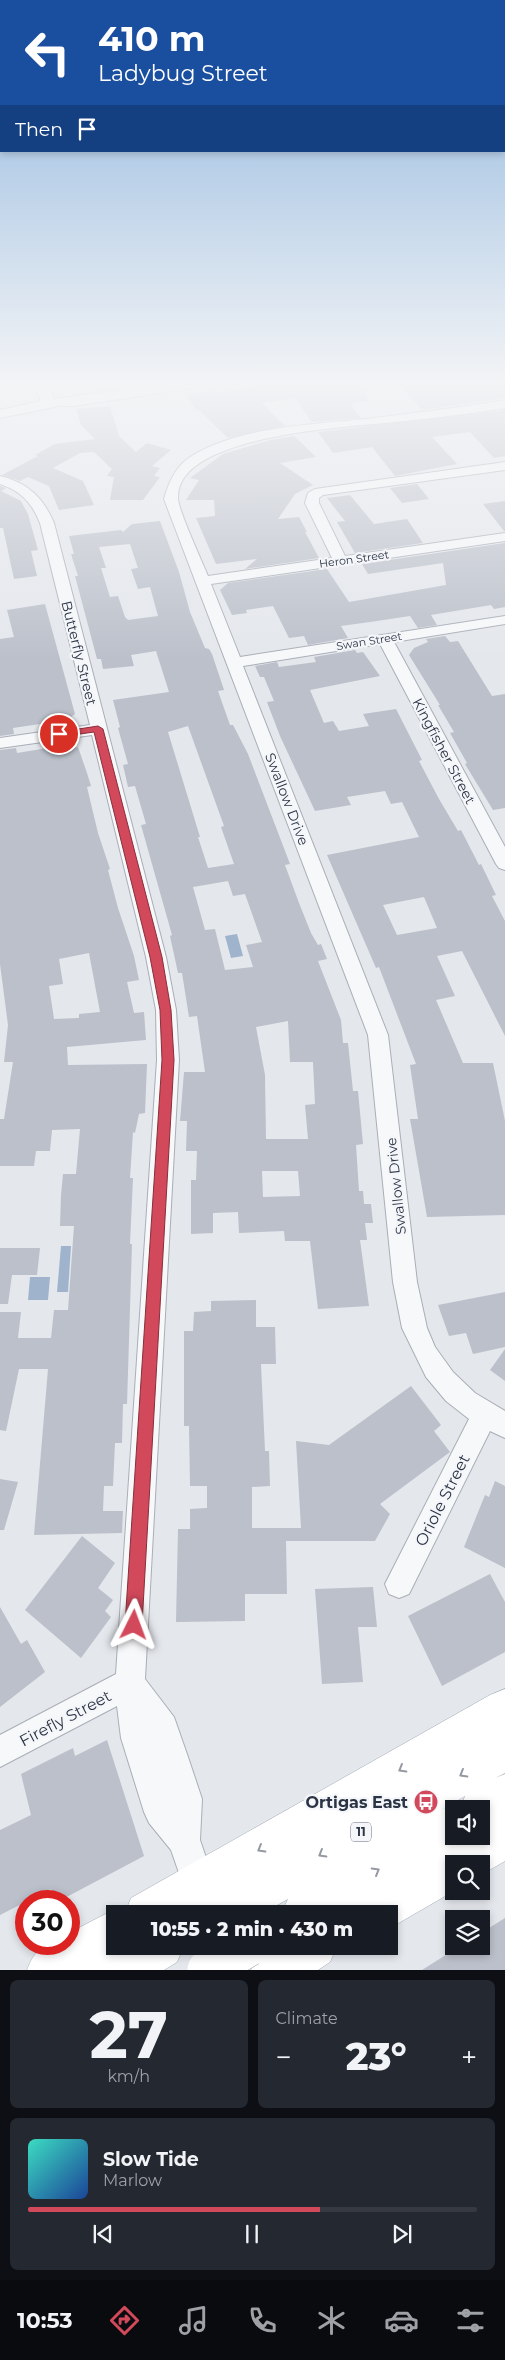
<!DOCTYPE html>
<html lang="en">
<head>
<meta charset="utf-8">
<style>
  body { margin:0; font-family:Montserrat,sans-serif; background:#242831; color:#f1f3f6; height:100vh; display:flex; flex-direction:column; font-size:19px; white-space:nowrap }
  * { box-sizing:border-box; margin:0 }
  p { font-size:16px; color:#9ea1a6 }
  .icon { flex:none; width:28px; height:28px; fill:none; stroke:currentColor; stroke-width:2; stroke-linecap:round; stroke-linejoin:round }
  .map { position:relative; height:1970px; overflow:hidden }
  .panel { display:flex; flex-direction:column; gap:10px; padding:10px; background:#0d0f14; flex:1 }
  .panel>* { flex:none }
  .top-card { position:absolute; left:0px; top:0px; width:505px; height:152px; box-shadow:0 2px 8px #0003; background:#1a4fa0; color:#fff; overflow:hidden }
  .buttons { position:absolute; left:445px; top:1800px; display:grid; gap:10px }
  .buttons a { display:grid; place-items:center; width:45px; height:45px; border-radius:0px; background:#171b24; box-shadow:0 2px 8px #0003; font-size:25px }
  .speed { position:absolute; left:15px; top:1890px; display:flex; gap:10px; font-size:25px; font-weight:700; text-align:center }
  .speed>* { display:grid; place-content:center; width:65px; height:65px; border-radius:50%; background:#171b24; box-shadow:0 2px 8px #0003; line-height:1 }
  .speed .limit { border:8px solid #d22; background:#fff; color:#111 }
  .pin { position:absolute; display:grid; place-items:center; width:42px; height:42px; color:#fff; margin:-21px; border:2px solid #fff; border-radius:50%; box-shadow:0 1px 5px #0007 }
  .me { position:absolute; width:55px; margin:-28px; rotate:3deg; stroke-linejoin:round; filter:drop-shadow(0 0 4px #0008) }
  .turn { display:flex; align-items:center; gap:18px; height:105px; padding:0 15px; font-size:22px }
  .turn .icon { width:65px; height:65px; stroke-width:2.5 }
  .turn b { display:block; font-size:35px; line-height:42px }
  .then { display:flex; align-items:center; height:48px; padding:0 15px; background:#0003; gap:10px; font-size:19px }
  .big { font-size:38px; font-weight:800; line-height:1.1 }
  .panel .widget { flex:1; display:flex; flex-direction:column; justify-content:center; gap:8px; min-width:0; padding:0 18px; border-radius:8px; background:#242831 }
  .panel .dial { align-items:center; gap:0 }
  .dial b { font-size:65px; line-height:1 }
  .song { display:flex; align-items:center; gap:15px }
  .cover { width:60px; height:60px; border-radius:8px; background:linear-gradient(135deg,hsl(170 70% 55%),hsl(220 70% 35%)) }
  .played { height:5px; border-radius:2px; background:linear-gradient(90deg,#d1495b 65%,#363941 65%) }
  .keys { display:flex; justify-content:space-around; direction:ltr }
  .heat { display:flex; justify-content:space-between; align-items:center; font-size:28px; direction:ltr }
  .panel .tiles { flex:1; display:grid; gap:10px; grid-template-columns:1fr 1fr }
  .widget:last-child { grid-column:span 2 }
  .trip { position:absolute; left:106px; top:1905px; width:292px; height:50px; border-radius:0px; background:#171b24; box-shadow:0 2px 8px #0003; font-weight:800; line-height:50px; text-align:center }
  .tab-bar { display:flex; height:80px; justify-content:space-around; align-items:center; background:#090b0e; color:#9ea1a6 }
  .tab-bar .icon { width:35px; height:35px }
  .tab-bar .selected { color:#d1495b }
  .tab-bar b { font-size:22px; color:#f1f3f6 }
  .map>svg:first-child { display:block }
</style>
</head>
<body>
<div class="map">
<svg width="505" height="1970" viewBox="0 0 505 1970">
  <rect width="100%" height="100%" fill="#e4e7ec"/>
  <g fill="#9fb4cc">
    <path d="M237,934L243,956L231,958L225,936Z"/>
    <path d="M61,1246H71L68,1292H57Z"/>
    <path d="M30,1277H50L48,1300H28Z"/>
  </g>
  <g fill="#bbc0ca" fill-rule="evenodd">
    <path d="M273,384H356L370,401L350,404L361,418L312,422L295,398L262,403L285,426L228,438L199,410H195L187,394L213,391L215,393Z"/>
    <path d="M399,384H505V398L422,410Z"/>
    <path d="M110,406L119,436L136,452L147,443L171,450L152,466L160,468L154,476L160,477L143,500H110L114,477L107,476L112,469L94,452L80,453L53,468L83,481L94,505L59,510L49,486L28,477L20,481L2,475L38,456L35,455L55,444L95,439L81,425L76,409Z"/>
    <path d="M505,410V456L494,458L470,432L432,437L457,464L395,476L372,447L333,453L318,432Z"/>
    <path d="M294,436L316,457L280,463L313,485L295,494L278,519L299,517L307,532H305L319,558L245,569L257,559L216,564L196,518L215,516L214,500H186L199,480L190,478L223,454L270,440Z"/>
    <path d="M417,484L429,499L402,503L390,488Z"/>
    <path d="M0,486L6,488L1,491L21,501L28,514L38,550L31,551L37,576L14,579L3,528H0Z"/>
    <path d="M350,495L374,524L407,519L423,543L355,553L337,522L345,521L327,498Z"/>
    <path d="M505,501V531H504L483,504Z"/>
    <path d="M160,521L179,572L190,612L205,648L209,649L212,654L224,690L218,691L230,725H233L248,754L290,864L285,865L299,903L311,933L318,945L321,944L327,959L318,961L341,1020L343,1043H348L353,1091H358L363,1144L356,1145L359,1191H363L364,1204H371L373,1223H365L367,1240H360L369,1306L318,1309L310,1241H285L284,1231L239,1233L238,1212L213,1213V1233L191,1234V1180H196L197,1151H186L187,1121H180L184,1072H205L197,1016L189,1017L182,973H178L170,936L172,935L141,825L146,824L135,786L128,787L123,765L128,764L118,728L120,727L113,700L169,692L156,651L131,655L134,666L103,669L101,659H97L75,576H78L71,554H74L69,536L121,530L123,532L132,524ZM130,544L138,568L131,569L138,589L150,587L158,616L128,620L125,617L118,596L110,597L101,568H106L99,547ZM188,726L224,826L221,827L234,864L208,868L198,837H200L168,732ZM228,881L233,896L245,894L262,942L246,945L253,967L225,970L215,929L205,930L193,887ZM288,1021L290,1062H313L315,1104L305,1105L308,1139H266L265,1075L256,1027ZM262,1171H298L300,1196L263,1197Z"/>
    <path d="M505,543V607L494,609L491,605L431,615L437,625L418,628L410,616L370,622L341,626L348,638L308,645L304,636L289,638L273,606L246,610L247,613L232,615L220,590L228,583L327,569L349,602L446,585L443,563L368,574L362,564Z"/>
    <path d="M45,604L75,714L67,720L13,728L14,734L0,736V639L14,637L7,610Z"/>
    <path d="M445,636L450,642L458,641L492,696L505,694V808L493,810L465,764L467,763L450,733L454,732L438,705H440L409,655L414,648L428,642L426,639Z"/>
    <path d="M355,650L357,653L363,652L380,676L310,690L324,723L333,721L339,731L369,726L363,714L396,709L422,760L419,761L439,799L458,831L461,830L479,865L481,864L496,895L492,896L505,921V1036L462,951L437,956L455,996L436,1000L463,1063H493L505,1121V1215L427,1217L410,1119H418L410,1065L416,1064L379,967L376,968L327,855L419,837L402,802L391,804L385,791L347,797L351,805L315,811L280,736L267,702L274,701L264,677H260L255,666L277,662L279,667L316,662L314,657ZM424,897L437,928L397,935L383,905Z"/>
    <path d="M72,744L73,748L78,747L87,773L91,786L87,787L98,833L110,869L108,870L118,908L134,956L139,980L127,982L134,1013L144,1012L146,1040L67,1047L68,1065L147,1064L145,1113L139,1114L135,1133L133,1132L130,1178H133L130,1244H132L127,1404H123L122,1443H115L113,1486H104L103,1511H123L122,1533L34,1535L48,1369H19L6,1431L0,1430V1312H21L18,1338H51L54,1310H68L74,1226H60L61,1195L63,1174H76L80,1129L52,1130L50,1151H36L34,1166H0V1119H4L13,1062H4L8,1025L0,964V750L16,748L17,753ZM89,953L100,1012L79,1014V1018L54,1019L49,986L63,984L59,959Z"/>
    <path d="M0,1248H40L37,1275H12L8,1304H0Z"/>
    <path d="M505,1292V1347L473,1354L466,1333L449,1336L438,1305Z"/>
    <path d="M256,1300V1327H275L276,1364H261L265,1451H269L270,1486L252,1487V1528H301L296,1441L329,1445L411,1386L441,1425L434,1431L450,1452L380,1504L390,1514L375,1541H286L287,1594H245V1621L176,1622L178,1529H190V1509L207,1508V1486H190L189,1426H184V1331H193L194,1312L211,1311V1301Z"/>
    <path d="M505,1349V1381L490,1370Z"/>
    <path d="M0,1479L18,1482L4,1530H0Z"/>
    <path d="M495,1481L505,1486V1568L464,1547L485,1495L489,1497Z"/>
    <path d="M82,1536L115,1563L98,1588L113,1600L105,1611L111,1617L81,1658L25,1610Z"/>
    <path d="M490,1574L505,1602V1652L442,1686L408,1616Z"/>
    <path d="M373,1587L377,1627H358L363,1682L322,1684L315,1589Z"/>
    <path d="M0,1607L21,1644L27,1640L45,1672L0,1707Z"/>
    <path d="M107,1740L144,1856L59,1901H55L51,1889L0,1915V1830L31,1815L21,1774L73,1748L75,1756Z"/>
    <path d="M505,1918V1970H422L460,1946H481V1933Z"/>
  </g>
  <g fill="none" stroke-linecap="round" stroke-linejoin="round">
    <defs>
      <g id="minor">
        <path d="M505,400V408C469,414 433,418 396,422C352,427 176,434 178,498C178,510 202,561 208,576L332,558L305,503L308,493L315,489L505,462V470L323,495L319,498V503L345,556L505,533V541L211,584L240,657L505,616V624L394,642L505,847V870L499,868L496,864L380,644L243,666L388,1035L417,1282L427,1328L435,1347L453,1372L475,1393L505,1411V1438L490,1431L409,1594L399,1598L389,1594L385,1584L469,1419L446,1401L426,1377L402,1328L393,1282L368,1035L164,499C168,484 174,470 186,460C228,428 314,424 366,419C412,413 459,408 505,400Z"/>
        <path d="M0,476C28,483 43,497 54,523L166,957L176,1010L179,1060L145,1679L174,1717L188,1757L202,1799L200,1840L215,1884L211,1896L199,1900L187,1896L171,1850L149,1823L144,1812L121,1738L117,1706L0,1767V1735L116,1674L157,1060L156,1010L146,957L92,735L0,748V738L90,725L40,523C32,503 21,491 0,484Z"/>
      </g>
      <path id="tertiary" d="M35,384H49L54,399L164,384H199L192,388L74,406H59L0,418V410L41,401Z"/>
      <g id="primary">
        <path d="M505,1689V1773L495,1778L505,1774V1861L481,1875V1864H454V1891L390,1928V1914H281L288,1899L261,1914H194L195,1912L192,1914H115V1946H184L177,1962L164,1970H27C36,1947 44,1944 69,1944V1933L115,1909L125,1913L131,1898L490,1695ZM465,1796L461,1807L454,1804L443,1809ZM454,1809H481V1836H454Z"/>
        <path d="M270,1946H337L330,1962L318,1970H251L257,1953Z"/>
      </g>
    </defs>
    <use href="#minor" stroke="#a9aeb7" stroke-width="2"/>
    <use href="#tertiary" stroke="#a9aeb7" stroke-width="2"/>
    <use href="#primary" stroke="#a3abb8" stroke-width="1"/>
    <use href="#minor" fill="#f7f8fa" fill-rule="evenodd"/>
    <use href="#tertiary" fill="#f7f8fa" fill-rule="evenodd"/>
    <use href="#primary" fill="#fff" fill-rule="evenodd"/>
    <defs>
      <path id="primary-bridge" d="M208,1970L248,1946"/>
    </defs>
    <use href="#primary-bridge" stroke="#a3abb8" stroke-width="42" stroke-linecap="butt"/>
    <use href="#primary-bridge" stroke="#fff" stroke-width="41"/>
  </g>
  <defs><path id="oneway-chevron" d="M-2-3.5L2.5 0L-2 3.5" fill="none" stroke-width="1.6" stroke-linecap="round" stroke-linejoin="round" transform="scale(1.25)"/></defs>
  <g stroke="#959aa2">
    <use href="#oneway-chevron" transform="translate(402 1769) rotate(150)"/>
    <use href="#oneway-chevron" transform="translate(463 1774) rotate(150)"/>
    <use href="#oneway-chevron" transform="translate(261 1849) rotate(150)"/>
    <use href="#oneway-chevron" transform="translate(322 1854) rotate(150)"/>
    <use href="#oneway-chevron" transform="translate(376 1871) rotate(-30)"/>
  </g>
  <linearGradient id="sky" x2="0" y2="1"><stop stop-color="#8bb4dd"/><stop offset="0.58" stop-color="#f3f4f6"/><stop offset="1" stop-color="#f3f4f6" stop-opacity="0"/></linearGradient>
  <rect width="505" height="660" fill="url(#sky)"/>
  <path fill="#d1495b" stroke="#882f3b" d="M98,726L103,729L162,957L171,1010L174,1060L142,1625L139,1630L134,1633L128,1630L125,1625L162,1060L160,1010L150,957L94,732L59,737L54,734L59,732Z"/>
  <defs>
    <symbol id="bus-disc" viewBox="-11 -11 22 22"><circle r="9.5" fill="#d1495b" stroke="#f4f6f9"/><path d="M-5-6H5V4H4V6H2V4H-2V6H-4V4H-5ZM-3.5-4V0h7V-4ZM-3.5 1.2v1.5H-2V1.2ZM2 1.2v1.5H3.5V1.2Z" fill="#fff"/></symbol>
  </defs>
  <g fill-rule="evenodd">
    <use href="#bus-disc" x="412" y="1788" width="28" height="28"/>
  </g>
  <g text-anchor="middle" stroke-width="4.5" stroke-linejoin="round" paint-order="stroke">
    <g font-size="11" fill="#2b3445" stroke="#f4f6f9">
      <text transform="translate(354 559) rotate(-8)" y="4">Heron Street</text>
      <text transform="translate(369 641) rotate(-9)" y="4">Swan Street</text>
    </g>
    <rect fill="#f4f6f9" stroke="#676e7b" stroke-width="1" x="351" y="1822.5" width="20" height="19" rx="4"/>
    <g font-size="12" font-weight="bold" fill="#2b3445">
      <text x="361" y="1836">11</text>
    </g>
    <g font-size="14" fill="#2b3445" stroke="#f4f6f9">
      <text transform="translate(79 653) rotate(76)" y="5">Butterfly Street</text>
      <text transform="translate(444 751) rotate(62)" y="5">Kingfisher Street</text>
      <text transform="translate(287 799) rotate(69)" y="5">Swallow Drive</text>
      <text transform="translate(396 1186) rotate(-96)" y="5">Swallow Drive</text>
    </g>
    <g font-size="16" fill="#2b3445" stroke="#f4f6f9">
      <text transform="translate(442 1500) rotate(-63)" y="6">Oriole Street</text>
      <text transform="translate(65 1718) rotate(-28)" y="6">Firefly Street</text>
    </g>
    <g font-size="16" font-weight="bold" fill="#2b3445" stroke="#f4f6f9" text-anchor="end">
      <text x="408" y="1808">Ortigas East</text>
    </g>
  </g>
</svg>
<div class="buttons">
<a><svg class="icon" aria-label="sound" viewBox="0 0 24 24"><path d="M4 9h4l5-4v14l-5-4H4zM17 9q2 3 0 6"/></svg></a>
<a><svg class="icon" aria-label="search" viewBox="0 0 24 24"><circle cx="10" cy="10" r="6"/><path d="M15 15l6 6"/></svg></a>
<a><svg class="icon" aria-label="layers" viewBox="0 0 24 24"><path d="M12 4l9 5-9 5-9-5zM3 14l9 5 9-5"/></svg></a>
</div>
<div class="speed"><div class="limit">30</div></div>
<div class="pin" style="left:59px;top:734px;background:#d93025"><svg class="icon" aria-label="arrive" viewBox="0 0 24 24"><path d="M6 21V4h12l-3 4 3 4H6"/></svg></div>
<svg class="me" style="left:134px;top:1625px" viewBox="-20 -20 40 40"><path d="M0-17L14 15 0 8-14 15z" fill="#d1495b" stroke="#fff" stroke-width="4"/></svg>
<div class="trip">10:55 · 2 min · 430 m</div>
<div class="top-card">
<div class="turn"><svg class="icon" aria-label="left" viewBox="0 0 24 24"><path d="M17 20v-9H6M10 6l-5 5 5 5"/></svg><div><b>410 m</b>Ladybug Street</div></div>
<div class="then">Then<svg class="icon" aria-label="arrive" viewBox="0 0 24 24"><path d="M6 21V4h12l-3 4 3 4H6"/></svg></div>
</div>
</div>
<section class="panel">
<div class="tiles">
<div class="widget dial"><b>27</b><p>km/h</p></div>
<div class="widget"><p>Climate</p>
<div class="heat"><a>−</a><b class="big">23°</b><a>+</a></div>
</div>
<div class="widget">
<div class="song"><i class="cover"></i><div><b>Slow Tide</b><p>Marlow</p></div></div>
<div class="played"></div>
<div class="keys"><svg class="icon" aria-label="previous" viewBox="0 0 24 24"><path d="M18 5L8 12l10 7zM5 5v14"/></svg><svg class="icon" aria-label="pause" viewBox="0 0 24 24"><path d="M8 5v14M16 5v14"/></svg><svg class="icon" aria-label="next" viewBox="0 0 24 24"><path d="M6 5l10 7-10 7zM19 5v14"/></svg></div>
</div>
</div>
</section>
<nav class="tab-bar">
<b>10:53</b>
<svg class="icon selected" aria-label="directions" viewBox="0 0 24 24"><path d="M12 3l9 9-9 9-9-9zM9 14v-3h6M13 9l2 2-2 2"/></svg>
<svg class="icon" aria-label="music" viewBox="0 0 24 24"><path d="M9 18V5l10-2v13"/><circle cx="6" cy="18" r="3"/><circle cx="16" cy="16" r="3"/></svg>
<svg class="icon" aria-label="phone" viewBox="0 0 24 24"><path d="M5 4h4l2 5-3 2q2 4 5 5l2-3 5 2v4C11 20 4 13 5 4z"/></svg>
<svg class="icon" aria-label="climate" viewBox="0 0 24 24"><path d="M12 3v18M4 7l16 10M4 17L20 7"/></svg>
<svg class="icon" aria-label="car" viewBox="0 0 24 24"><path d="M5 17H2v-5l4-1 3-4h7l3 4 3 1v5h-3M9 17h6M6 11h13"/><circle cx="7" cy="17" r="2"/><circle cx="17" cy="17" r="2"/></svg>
<svg class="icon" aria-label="filters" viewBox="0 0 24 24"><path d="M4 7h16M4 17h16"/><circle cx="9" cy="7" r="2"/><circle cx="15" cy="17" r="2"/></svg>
</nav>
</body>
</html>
